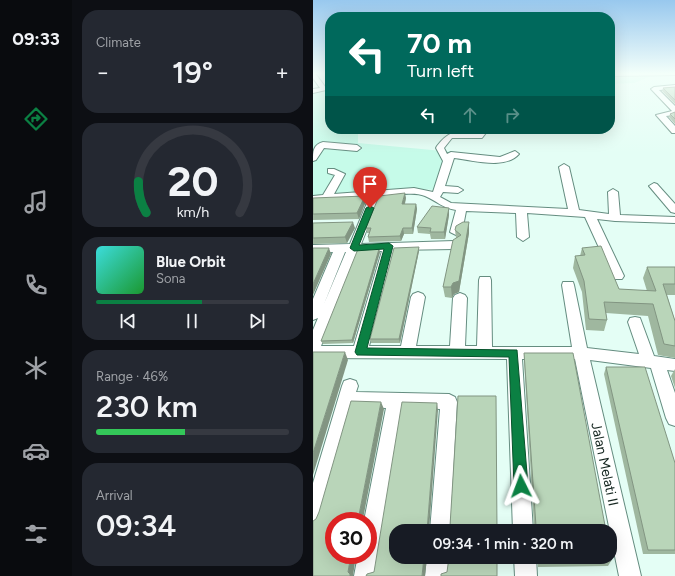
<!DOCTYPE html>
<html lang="en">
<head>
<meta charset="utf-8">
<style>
  body { margin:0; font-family:Figtree,sans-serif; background:#242831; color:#f1f3f6; height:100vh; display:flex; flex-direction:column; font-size:15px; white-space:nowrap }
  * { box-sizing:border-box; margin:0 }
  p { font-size:13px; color:#9ea1a6 }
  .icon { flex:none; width:22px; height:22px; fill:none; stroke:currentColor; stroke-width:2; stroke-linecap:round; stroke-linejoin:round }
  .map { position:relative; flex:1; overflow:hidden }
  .panel { display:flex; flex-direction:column; gap:10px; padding:10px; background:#0d0f14; width:241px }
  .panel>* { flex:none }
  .guide { position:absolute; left:12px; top:12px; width:290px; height:122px; border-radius:16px; box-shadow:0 4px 16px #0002; background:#00695c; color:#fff; overflow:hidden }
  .speed { position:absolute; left:12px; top:512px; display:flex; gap:8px; font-size:20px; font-weight:700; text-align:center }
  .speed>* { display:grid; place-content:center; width:52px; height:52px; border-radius:50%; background:#171b24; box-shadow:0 4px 16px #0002; line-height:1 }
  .speed .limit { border:6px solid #d22; background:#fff; color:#111 }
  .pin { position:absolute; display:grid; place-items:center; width:34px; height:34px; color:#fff; margin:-41px -17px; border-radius:50% 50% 50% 0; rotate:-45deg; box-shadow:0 0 4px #0007 }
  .pin .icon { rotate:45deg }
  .me { position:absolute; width:44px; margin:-22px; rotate:357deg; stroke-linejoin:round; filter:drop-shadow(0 0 3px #0008) }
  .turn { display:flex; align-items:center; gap:14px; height:84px; padding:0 16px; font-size:18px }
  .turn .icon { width:52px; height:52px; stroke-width:2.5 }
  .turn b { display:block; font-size:28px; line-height:34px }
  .lanes { display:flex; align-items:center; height:38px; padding:0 16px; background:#0003; justify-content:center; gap:20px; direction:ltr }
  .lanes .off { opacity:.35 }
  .big { font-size:30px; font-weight:600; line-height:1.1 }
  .panel .card { flex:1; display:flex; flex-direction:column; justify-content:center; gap:6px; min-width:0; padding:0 14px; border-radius:16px; background:#242831 }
  .panel .dial { align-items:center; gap:0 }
  .dial svg { height:104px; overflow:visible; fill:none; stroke:#363941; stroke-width:7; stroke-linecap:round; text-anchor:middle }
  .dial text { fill:#f1f3f6; stroke:none }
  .song { display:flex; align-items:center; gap:12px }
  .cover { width:48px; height:48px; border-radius:6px; background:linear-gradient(135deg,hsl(180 70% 55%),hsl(130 70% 35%)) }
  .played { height:4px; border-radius:2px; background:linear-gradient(90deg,#0b8043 55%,#363941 55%) }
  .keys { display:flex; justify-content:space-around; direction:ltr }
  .heat { display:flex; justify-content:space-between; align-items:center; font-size:22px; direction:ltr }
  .charge { height:6px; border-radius:3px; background:linear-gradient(90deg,#34c759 46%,#363941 0) }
  .trip { position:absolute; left:76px; top:524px; width:228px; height:40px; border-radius:16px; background:#171b24; box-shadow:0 4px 16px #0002; font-weight:600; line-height:40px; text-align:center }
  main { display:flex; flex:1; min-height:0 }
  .tabs { display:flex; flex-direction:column; width:72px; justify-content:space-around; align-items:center; background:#090b0e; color:#9ea1a6 }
  .tabs .icon { width:28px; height:28px }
  .tabs .active { color:#0b8043 }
  .tabs b { font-size:18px; color:#f1f3f6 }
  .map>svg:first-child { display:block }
</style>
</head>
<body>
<main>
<nav class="tabs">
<b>09:33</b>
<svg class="icon active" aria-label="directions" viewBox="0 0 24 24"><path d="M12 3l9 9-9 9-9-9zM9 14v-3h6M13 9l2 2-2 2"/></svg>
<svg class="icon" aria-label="music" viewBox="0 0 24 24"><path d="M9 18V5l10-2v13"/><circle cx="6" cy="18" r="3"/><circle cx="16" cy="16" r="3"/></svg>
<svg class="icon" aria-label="phone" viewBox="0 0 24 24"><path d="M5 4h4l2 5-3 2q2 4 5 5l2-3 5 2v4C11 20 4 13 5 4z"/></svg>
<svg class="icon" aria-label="climate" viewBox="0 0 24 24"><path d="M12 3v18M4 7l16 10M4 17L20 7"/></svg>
<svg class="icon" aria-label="car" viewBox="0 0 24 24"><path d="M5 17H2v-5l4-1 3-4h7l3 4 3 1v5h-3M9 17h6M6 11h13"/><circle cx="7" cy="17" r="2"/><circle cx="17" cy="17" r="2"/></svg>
<svg class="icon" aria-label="filters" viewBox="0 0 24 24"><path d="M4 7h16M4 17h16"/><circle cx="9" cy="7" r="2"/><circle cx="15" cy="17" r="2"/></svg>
</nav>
<section class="panel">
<div class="card"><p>Climate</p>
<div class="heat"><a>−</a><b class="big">19°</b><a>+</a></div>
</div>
<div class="card dial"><svg viewBox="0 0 100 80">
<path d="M14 69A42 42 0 1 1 86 69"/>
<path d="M14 69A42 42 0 0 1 8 45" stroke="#0b8043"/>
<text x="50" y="56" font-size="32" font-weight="700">20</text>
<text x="50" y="72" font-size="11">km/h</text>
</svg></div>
<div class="card">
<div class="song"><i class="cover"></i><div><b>Blue Orbit</b><p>Sona</p></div></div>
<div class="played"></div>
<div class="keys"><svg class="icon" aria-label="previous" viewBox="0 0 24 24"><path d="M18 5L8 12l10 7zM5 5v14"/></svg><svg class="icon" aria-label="pause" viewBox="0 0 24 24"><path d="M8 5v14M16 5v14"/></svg><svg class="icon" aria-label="next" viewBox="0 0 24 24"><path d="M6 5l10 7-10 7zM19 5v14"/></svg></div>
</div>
<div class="card"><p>Range · 46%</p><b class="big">230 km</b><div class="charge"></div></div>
<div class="card"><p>Arrival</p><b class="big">09:34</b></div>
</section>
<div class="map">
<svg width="362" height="576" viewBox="0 0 362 576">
  <rect width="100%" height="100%" fill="#e4fef5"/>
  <g fill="#c6fbe9">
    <path d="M297,73H362V76L336,77L321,83L297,84Z"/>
    <path d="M17,91V129H45V143L140,152L122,190L93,188L34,195H0V92Z"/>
  </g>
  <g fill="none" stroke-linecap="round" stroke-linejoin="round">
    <defs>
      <g id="minor">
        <path d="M0,73H2L13,88V90L0,93V89L7,88L0,78Z"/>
        <path d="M297,73H362V75L297,76Z"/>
        <path d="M362,85V89L346,90L362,106V115L353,116L362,126V133H359L343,115L359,111L338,89L341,87Z"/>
        <path d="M168,129H176L169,138H139L131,148L134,154L138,152L187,157L202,151L206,154C192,170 160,160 141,158L132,186L145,187L150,190L145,193L130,192L127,197L138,203L255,209L246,167L251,164L256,167L266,210L296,214L295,192L300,189L305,192L307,215L362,217V223L302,221L284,219L311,276L309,279H301L299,276L272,217L214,213L216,237L210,241L204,237L203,213L153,211L149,232L143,235L137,232L143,210C129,208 124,201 112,196C99,191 80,196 67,197L48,244L141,241L147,245L141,249L81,250L56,346H88L98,297L100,294L105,292L110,294L112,297L103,346H137L140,298L142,295L147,293L152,295L154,298L152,346H164L166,280L167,277H177L178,280L179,347H259L249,285L250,282H260L261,285L274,348L326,354L315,322L317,318L322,317L327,318L341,356L362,359V371L354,370L362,393V426L356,424L353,418L338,368L277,360L328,576H306L262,359H209L220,531H200L194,359L0,358V330L5,318L0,320V299L20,252L0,253V245L37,244L56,198L0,202V196L10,195L22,175L15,173V169H21L32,174L21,194L101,188L120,192L130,161L123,148L124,146C137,129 143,132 164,133ZM45,251H69L41,346H8ZM32,252H33L11,304Z"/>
        <path d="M10,142L44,145L48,148L44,151L11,148L3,160L0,161C0,151 0,145 10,142Z"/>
        <path d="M341,183L344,184L362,204V213L358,212L336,186Z"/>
        <path d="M37,379L43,381L45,386L43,392L136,394L142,397L144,402L137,531H117L127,409L90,408L63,576H41L45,555H55V521H51L73,408L40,407L10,517L7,524L0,527V483L29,386L31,381Z"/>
        <path d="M114,557H136L134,576H112Z"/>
        <path d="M201,557H223L224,576H202Z"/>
      </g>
    </defs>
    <use href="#minor" stroke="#658d80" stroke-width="2"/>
    <use href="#minor" fill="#fff" fill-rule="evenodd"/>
  </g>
  <g fill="#9fb79f">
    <path d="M362,87V104L349,91L350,88Z"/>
    <path d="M362,112V124L356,117L357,114Z"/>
    <path d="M0,198L53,201L46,219L0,220Z"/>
    <path d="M93,198L92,204H103L104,209L100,234H91L88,241L56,242L55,237L56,233H54L53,228Z"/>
    <path d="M136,208V215L132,239H118L117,234L105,233L104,227Z"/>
    <path d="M0,223L42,228L34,243L0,244Z"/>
    <path d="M142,230L156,233L146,292L141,294L139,298L132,297L130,287L143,238Z"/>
    <path d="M106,247V251L87,343H58L57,339Z"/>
    <path d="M269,248L306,289L334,291L330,278L334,267H362V295H354L362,321V358L345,355L335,316L293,313L294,320L291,331L273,330L269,292L260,268L262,256H267Z"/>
    <path d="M66,249L67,252L40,343L10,344L8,341Z"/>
    <path d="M211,353L293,531H219L220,527H221L211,360Z"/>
    <path d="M293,367L362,463V554H330L291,374Z"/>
    <path d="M362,369V388L358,376Z"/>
    <path d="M224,557H297L298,561L295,566L225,567Z"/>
  </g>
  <g fill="#829582">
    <path d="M92,193L93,198L90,210L89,204Z"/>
    <path d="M52,196L53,201L46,219L44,213Z"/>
    <path d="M103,204L104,209L100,234L99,228Z"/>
    <path d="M136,208V215L132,239L131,232Z"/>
    <path d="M40,222L42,228L34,243L32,237Z"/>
    <path d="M156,222V233L146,292L141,294L139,298L138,287L140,283Z"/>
    <path d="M90,228L91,234L88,241L87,236Z"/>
    <path d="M106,247V251L87,343L86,339Z"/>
    <path d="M16,248L18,254L0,295V284Z"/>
    <path d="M66,249L67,252L40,343L39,340Z"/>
    <path d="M32,352L35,360L0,475V453Z"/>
    <path d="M68,402L71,409L50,519L51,521H48L46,515Z"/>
    <path d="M124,403L125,410L116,531H114Z"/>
    <path d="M38,555H43L40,576H37L35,572Z"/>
    <path d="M111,557H114L112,576H109Z"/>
  </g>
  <g fill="#b9d5b9" stroke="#829582">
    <path d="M362,87V100L350,88Z"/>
    <path d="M362,112V119L357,114Z"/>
    <path d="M92,193L89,204H103L99,228H90L87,236L55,237L58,228H53L66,196Z"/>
    <path d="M52,196L44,213L0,214V198Z"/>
    <path d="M119,206L136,208L131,232H117L118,228L104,227Z"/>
    <path d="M40,222L32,237L0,238V223Z"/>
    <path d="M150,222H156L146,281L140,283L138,287H130L140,240L148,235L142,230L143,226Z"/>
    <path d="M288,246L306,289L343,291L334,267H362V284H350L362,321V346L351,344L340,304L291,302L294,320L276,319L271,281L262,256L272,255L269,248Z"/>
    <path d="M106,247L86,339H57L81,248Z"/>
    <path d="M0,248H16L0,284Z"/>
    <path d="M45,249H66L39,340L8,341Z"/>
    <path d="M0,352H32L0,453Z"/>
    <path d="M211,353H260L293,531H220V527L223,526Z"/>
    <path d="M293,367H332L362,463V550H335Z"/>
    <path d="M145,396H183L184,531H131L132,527L137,526Z"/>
    <path d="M38,401L68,402L46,515L48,517V521H21V555H38L35,572L37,574V576H0V521L3,519L6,512Z"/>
    <path d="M89,402L124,403L114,531H83V557H111L109,576H53L54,574L61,572Z"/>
    <path d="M297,555L298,561L226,562V557H297Z"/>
    <path d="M136,557H184V576H128V574L134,572Z"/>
  </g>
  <linearGradient id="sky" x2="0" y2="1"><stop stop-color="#98c8ee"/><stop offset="0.48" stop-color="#f3fffa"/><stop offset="1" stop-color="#f3fffa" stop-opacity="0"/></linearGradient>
  <rect width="362" height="153" fill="url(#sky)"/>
  <path fill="#0b8043" stroke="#07532c" d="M57,206L61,208L46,245L76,243L80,246L54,348L204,350L215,486L213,491L208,493L203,491L201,486L196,357L44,355L42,352L71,249L41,251L37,248L53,208Z"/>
  <g text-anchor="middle" stroke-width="3.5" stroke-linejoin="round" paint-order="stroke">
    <g font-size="14" fill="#152620" stroke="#fff">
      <text transform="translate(292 464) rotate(78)" y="5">Jalan Melati II</text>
    </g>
  </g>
</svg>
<div class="speed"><div class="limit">30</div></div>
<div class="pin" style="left:57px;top:208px;background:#d93025"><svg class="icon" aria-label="arrive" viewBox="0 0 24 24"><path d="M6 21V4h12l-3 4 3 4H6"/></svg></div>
<svg class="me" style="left:208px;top:486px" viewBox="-20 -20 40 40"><path d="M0-17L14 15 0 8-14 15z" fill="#0b8043" stroke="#fff" stroke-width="4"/></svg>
<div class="trip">09:34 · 1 min · 320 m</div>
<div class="guide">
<div class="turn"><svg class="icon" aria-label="left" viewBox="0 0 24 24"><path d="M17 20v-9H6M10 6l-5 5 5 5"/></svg><div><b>70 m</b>Turn left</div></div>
<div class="lanes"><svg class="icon" aria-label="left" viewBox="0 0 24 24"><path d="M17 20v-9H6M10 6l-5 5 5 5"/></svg><svg class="icon off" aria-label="ahead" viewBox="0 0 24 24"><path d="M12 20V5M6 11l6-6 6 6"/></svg><svg class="icon off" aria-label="right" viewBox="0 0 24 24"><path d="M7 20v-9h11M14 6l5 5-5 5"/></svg></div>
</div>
</div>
</main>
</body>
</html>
